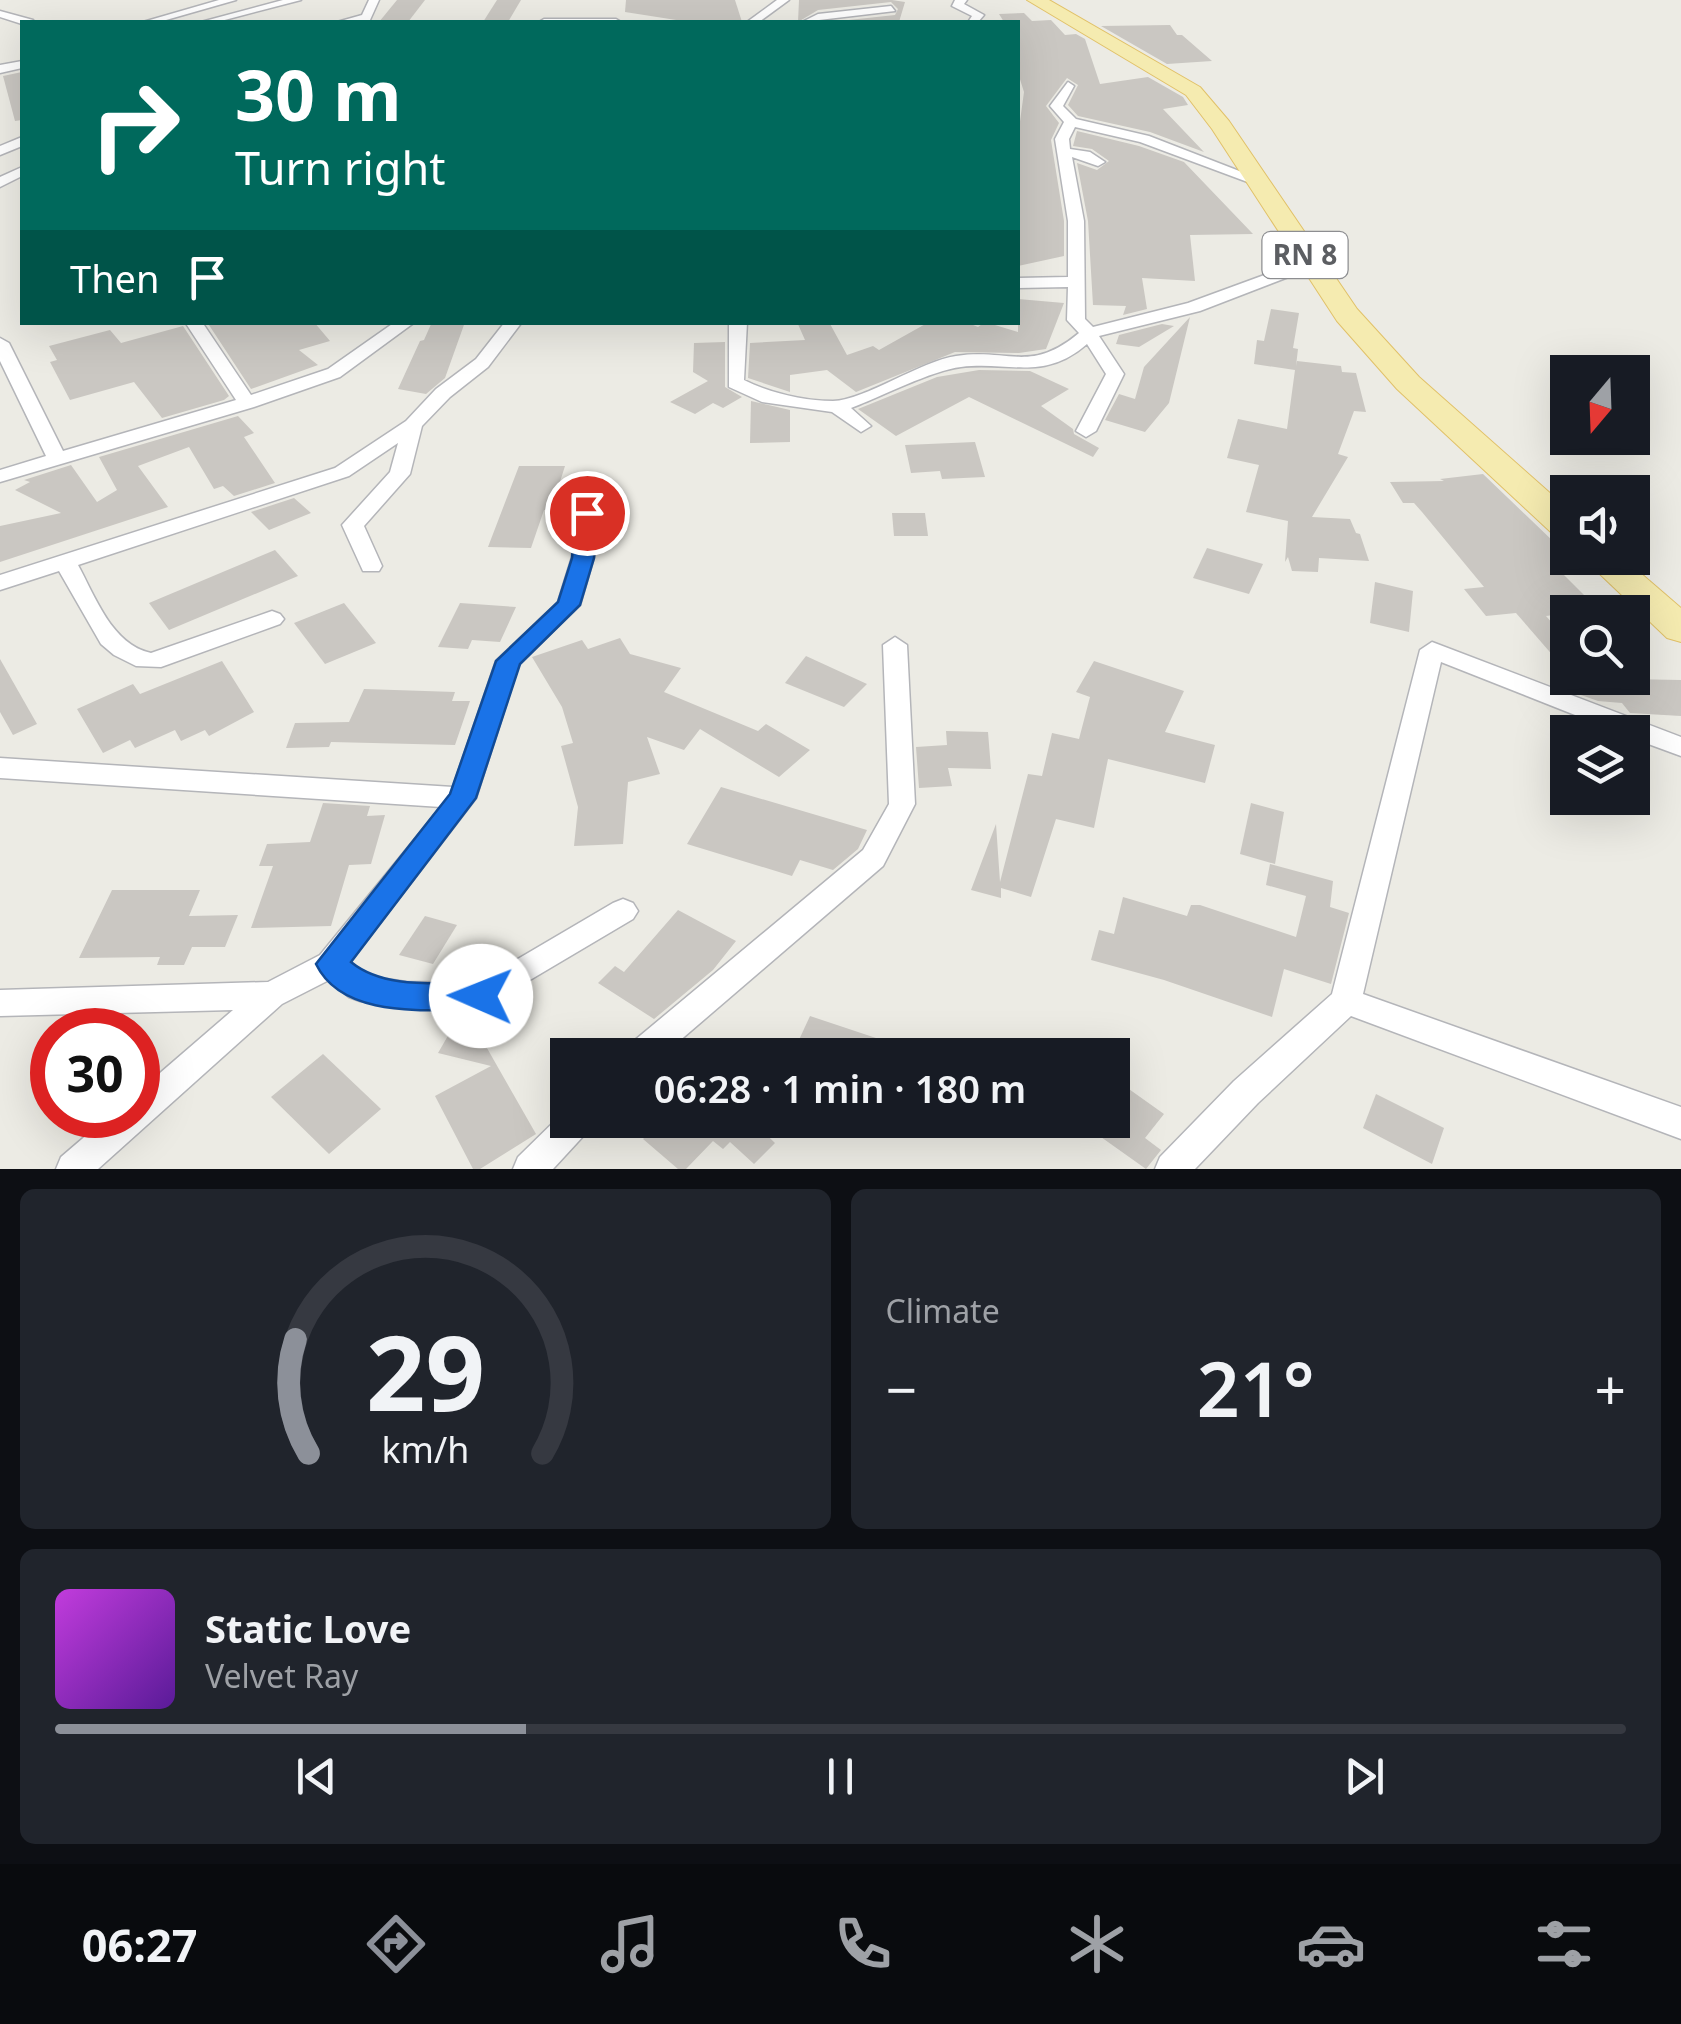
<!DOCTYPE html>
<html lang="en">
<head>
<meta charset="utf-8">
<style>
  body { margin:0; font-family:"Noto Sans",sans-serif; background:#20242c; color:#f1f3f6; height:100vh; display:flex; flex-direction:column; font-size:38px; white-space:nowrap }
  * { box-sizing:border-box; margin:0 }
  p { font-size:32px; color:#9ea1a6 }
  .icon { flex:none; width:55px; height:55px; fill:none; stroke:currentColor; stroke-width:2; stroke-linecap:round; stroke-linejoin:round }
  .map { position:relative; height:1169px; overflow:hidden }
  .drawer { display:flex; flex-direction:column; gap:20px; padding:20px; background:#0d0f14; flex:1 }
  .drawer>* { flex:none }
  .banner { position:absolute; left:20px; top:20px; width:1000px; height:305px; border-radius:0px; box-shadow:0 10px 40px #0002; background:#00695c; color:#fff; overflow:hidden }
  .needle { width:65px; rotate:199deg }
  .tools { position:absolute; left:1550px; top:355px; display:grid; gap:20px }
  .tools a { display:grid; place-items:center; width:100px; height:100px; border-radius:0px; background:#171b24; box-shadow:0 10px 40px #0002; font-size:50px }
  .speed { position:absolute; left:30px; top:1008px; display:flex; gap:20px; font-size:50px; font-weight:700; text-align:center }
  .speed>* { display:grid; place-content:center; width:130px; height:130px; border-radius:50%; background:#171b24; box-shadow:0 10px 40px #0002; line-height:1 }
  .speed .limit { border:15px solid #d22; background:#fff; color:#111 }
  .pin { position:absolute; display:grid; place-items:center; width:85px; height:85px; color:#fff; margin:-42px; border:5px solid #fff; border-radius:50%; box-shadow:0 2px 10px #0007 }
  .me { position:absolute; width:110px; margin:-55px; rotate:271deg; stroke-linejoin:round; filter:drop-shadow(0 0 8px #0008) }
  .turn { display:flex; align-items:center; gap:35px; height:210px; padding:0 50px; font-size:45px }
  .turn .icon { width:130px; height:130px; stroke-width:2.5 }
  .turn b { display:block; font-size:70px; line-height:85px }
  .then { display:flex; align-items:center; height:95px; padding:0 50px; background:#0003; gap:20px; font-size:38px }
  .big { font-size:75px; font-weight:600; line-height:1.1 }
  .drawer .card { flex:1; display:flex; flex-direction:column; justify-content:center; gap:15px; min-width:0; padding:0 35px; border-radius:15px; background:#20242c }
  .drawer .dial { align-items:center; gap:0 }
  .dial svg { height:260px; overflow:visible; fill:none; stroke:#363941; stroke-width:7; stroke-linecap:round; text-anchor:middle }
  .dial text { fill:#f1f3f6; stroke:none }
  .song { display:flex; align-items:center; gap:30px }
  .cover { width:120px; height:120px; border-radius:15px; background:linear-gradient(135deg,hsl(290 70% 55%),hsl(270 70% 35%)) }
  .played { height:10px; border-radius:5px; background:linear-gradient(90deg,#8c9099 30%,#363941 30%) }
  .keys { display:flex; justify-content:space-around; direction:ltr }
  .heat { display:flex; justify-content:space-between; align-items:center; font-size:55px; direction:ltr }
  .drawer .tiles { flex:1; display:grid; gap:20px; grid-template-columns:1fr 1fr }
  .card:last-child { grid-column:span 2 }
  .trip { position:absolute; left:550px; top:1038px; width:580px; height:100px; border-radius:0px; background:#171b24; box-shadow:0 10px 40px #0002; font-weight:600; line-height:100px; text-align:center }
  .tab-bar { display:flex; height:160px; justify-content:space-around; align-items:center; background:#090b0e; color:#9ea1a6 }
  .tab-bar .icon { width:70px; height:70px }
  .tab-bar .on { color:#8c9099 }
  .tab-bar b { font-size:45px; color:#f1f3f6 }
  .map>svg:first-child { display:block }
</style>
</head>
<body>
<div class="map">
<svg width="1681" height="1169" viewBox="0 0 1681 1169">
  <rect width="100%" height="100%" fill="#ecebe4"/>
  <g fill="#cac7c2">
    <path d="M397,0H425L408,22H379Z"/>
    <path d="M497,0H521L508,22H483Z"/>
    <path d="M626,0H735L742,22H689L625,12Z"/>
    <path d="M799,0H892L905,2L899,22H830L895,15L898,9L891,2L818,10L798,22Z"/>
    <path d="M1024,13L1032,21L1051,20L1065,35L1076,34L1085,39L1100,84L1148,77L1183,97L1188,105L1163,109L1204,152L1150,132L1078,116L1068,105L1078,85L1067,78L1046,106L1059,123L1051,140L1064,221V256L1018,266V136L1024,92L1018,73V22H1004L999,14Z"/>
    <path d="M1170,25L1177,35H1182L1212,61L1167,64L1101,26Z"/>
    <path d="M22,72V120L15,121L3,76Z"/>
    <path d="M1077,131L1139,146L1184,162L1253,234L1190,235L1195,281L1142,278L1147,309L1123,315L1126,306L1093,305L1088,221L1077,163L1097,170L1109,161L1092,149L1073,146Z"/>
    <path d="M1018,299L1064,303L1046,349L1019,353L955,352L856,392L827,370L790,375V392L748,378L750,343L805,340L797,322H829L847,355L873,346L879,350L929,322H966L978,327L985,322L1018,332Z"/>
    <path d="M1271,309L1299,313L1293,348L1298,349L1296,366L1297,361L1341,366L1342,372L1356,373L1366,412L1354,411L1338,454L1348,457L1312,517L1350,519L1356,533L1360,534L1369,561L1319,558L1318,572L1292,571L1288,557L1285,562L1288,521L1246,512L1259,465L1227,458L1238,419L1287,429L1295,370L1254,364L1257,340L1264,341Z"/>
    <path d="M1190,317L1169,403L1145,432L1105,420L1119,394L1135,399L1144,367Z"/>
    <path d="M207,322H314L330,341L299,350L318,365L251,389Z"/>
    <path d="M432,322H465L445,378L426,394L398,389L420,341L424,340Z"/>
    <path d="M1162,324L1174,326L1139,347L1116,344L1119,335Z"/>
    <path d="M183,326L229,396L224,400L162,418L134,382L70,400L50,362L57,360L49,346L110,330L121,343Z"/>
    <path d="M725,342V387L742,397L723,408L713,403L695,414L670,402L708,381L693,372L694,343Z"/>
    <path d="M979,370L1030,371L1069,389L1041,406L1073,429L1074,434L1099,448L1093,457L969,397L896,436L858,409L937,377Z"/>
    <path d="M751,401L790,410V442L750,443Z"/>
    <path d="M238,416L254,433L244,437L275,483L234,496L223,486L214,489L189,447L138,466L168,507L0,562V526L61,513L15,490L30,482L24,480L71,465L97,502L117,490L99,457Z"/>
    <path d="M975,442L985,477L942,479L940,471L911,473L905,445Z"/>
    <path d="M519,466H565L551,510H544L531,548L488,547Z"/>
    <path d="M1483,474L1581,568L1560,571L1598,609L1546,616L1568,641V673L1516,613L1486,616L1464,589L1484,587L1422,512L1414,503H1403L1390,482L1444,481L1440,479Z"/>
    <path d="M294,498L311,513L269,530L251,512Z"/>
    <path d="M892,513H925L928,536H894Z"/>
    <path d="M1207,548L1263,564L1249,594L1193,578Z"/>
    <path d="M275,550L298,576L169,630L149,603Z"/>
    <path d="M1375,582L1413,591L1409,632L1370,623Z"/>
    <path d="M344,603L376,643L325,664L294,623Z"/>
    <path d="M460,603L516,607L500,642L472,640L468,649L438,647Z"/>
    <path d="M620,638L630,654L681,668L664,692L758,731L766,724L810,750L779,777L700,729L684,750L647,737L660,774L628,782L623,844L574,846L578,807L561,746L573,743L562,707L532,657L582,640L588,649Z"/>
    <path d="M806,656L867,684L844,707L785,683Z"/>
    <path d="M0,659L37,724L13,735L0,712Z"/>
    <path d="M222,661L254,712L209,736L205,730L181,741L175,730L135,748L130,740L103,753L77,709L133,684L140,694Z"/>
    <path d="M1094,661L1184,691L1165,732L1215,745L1205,783L1108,759L1094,828L1056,819L1031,897L1001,888V898L971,890L996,824L1000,882L1028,774L1042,776L1052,733L1079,739L1090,697L1076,692Z"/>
    <path d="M1573,678L1681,680V716L1630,713L1622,703L1598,701L1581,695Z"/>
    <path d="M364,689L455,692L452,701H470L455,745L331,742L329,747L286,748L295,723L349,722Z"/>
    <path d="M946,731L988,732L991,769L948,768L952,786L919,788L916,747L947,745Z"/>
    <path d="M721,787L867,830L858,849L833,870L800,860L792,876L687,844Z"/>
    <path d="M323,803L370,806L367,816L385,815L371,864L349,865L331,926L251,928L273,866H259L267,844L310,842Z"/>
    <path d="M1251,803L1284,812L1275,864L1240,854Z"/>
    <path d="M1270,864L1333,881L1330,907L1349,913L1331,984L1284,969L1272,1017L1164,980L1091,960L1099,930L1114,934L1123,897L1187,916L1191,905H1200L1296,937L1306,896L1266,885Z"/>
    <path d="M112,890H200L189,916L238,915L225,947H192L184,965H157L160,957L79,958Z"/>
    <path d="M678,910L736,941L713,970L654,1019L598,983L615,966L624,972Z"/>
    <path d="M425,916L457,925L433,964L399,955Z"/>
    <path d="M810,1016L915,1051V1055H792Z"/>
    <path d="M453,1027L479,1034L536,1134L480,1169H473L435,1096L491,1066L438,1053Z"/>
    <path d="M323,1054L381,1109L329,1154L271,1097Z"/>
    <path d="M1112,1077L1164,1114L1145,1138L1161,1150L1146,1169L1077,1120H1112Z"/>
    <path d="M1376,1094L1444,1128L1432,1164L1363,1128Z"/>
    <path d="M662,1120H751L775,1143L754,1164L730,1142L723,1149L713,1141L686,1169H678L643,1139Z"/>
  </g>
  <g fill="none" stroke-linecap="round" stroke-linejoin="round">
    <defs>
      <g id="street">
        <path d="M219,0H236L159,22H143Z"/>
        <path d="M283,0H301L217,22H201Z"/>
        <path d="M369,0H379L370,20L337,22L362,15Z"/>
        <path d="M777,0H789L759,22H747Z"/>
        <path d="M955,0H967L964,4L984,15L978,22H968L972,16L952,6Z"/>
        <path d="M891,6L895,11L802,22L818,14Z"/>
        <path d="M0,11L33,20L34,22L22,24L0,17Z"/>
        <path d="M544,19H616L621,22H539Z"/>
        <path d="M22,61V68L0,73V65Z"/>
        <path d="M1068,82L1074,86L1063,106L1076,119L1149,136L1265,181L1253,184L1140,142L1075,127L1069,139L1070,149L1090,152L1105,162L1098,166L1072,157L1084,221L1085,319L1093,327L1188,303L1305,260H1317V266L1200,311L1099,336L1124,374L1096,431L1086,437L1076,431L1106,374L1087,344C1043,382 1010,361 961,367C933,370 880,397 851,408L871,426L861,432L832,412L762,402L729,387V322H747L744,380C770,393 804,401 833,401C865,400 921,361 956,356C1009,348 1030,374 1079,333L1067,320L1068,287L1018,288V278L1068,277V221L1055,139L1064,122L1050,106Z"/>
        <path d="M22,137V146L0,155V146Z"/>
        <path d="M22,167V176L0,187V177Z"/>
        <path d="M185,322H202L251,395L328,369L395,322H415L340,377L254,407L0,482V470L46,456L0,361V338L9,343L63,451L236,400Z"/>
        <path d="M505,322H522L488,367L450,397L422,426L410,474L364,526L382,566L379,571H363L342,525L390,472L398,443L349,476L78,565C95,596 112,645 151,653L272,611L280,614L284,619L280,624L161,667L136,666L114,655L101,644L59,571L0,590V575L335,468L406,421L436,389L476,359Z"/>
        <path d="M587,507L598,513L594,557L580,605L519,664L476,798L350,962L367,976L406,982L477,983L613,903L623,899L633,903L638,911L633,919L481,1009L406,1008L360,1001L349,997L329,980L282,1004L98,1169H56L61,1157L110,1115H138V1092L233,1010L0,1016V990L268,982L320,955L441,807L0,778V758L453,787L496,661L558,602L572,557L576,513Z"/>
        <path d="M895,637L907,645L915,804L883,866L663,1055H624L629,1045L863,850L889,804L883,645Z"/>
        <path d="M1432,642L1681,737V756L1632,738V732H1618L1441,662L1363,994L1681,1107V1139L1351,1016L1258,1103L1195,1169H1155L1160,1157L1234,1081L1332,994L1420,650Z"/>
        <path d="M568,1108V1120H593L588,1131L553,1169H513L518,1157Z"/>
      </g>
      <g id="primary">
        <path d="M1027,0H1049L1200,87L1229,121L1357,309L1419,377L1568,509V539L1555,536L1397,389L1337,321L1212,129L1186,95Z"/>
        <path d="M1583,558H1623L1681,608V642L1667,638Z"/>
      </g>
    </defs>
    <use href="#street" stroke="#b4b5b9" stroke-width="3"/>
    <use href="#primary" stroke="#e1c168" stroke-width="2"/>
    <use href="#street" fill="#fff" fill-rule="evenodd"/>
    <use href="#primary" fill="#f5ebb0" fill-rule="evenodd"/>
  </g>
  <path fill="#1a73e8" stroke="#114b97" stroke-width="2.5" d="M587,507L597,513L594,558L580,605L520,664L476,798L351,962C385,990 439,982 481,983L492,987L496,996L492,1006L481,1010C429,1009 343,1020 316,964L450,794L496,661L558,602L572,558L576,513Z"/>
  <g text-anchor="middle" stroke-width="8" stroke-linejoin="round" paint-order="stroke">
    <rect fill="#fff" stroke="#8d8e91" stroke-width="2.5" x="1262.5" y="232" width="85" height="46" rx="8"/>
    <g font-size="28" font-weight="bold" fill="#5c5e62">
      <text x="1305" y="265">RN 8</text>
    </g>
  </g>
</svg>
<div class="tools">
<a><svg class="needle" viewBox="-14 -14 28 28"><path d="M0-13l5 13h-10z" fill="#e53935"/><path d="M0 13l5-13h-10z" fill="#9ea1a6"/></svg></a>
<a><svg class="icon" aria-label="sound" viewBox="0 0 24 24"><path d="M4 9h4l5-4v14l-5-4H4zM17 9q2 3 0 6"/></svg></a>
<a><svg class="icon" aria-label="search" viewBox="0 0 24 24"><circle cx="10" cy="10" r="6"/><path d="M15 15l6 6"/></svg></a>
<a><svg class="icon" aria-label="layers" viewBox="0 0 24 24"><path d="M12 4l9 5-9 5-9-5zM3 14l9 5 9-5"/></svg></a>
</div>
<div class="speed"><div class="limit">30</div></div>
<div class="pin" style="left:587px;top:513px;background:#d93025"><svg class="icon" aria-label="arrive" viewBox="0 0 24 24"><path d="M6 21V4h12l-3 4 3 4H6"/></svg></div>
<svg class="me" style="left:481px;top:996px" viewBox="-20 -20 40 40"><circle r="19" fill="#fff"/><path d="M0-13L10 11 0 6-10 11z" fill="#1a73e8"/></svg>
<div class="trip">06:28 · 1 min · 180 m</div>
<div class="banner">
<div class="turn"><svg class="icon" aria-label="right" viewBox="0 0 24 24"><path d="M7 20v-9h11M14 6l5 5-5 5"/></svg><div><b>30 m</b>Turn right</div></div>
<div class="then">Then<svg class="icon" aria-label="arrive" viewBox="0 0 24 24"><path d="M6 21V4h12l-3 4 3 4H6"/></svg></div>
</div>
</div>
<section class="drawer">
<div class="tiles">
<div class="card dial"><svg viewBox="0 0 100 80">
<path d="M14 69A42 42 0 1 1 86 69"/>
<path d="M14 69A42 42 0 0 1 10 34" stroke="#8c9099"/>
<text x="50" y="56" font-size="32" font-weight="700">29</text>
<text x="50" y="72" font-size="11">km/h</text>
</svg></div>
<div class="card"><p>Climate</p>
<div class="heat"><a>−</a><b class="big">21°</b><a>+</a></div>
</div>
<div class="card">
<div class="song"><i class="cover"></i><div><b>Static Love</b><p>Velvet Ray</p></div></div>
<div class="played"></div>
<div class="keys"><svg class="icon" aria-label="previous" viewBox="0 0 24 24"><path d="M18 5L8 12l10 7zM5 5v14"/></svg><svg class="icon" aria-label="pause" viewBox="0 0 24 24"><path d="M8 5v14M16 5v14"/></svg><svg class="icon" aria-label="next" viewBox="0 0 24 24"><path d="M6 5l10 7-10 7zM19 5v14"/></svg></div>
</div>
</div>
</section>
<nav class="tab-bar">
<b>06:27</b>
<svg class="icon on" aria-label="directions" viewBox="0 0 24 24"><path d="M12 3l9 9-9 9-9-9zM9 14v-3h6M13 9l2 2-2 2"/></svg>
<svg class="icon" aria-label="music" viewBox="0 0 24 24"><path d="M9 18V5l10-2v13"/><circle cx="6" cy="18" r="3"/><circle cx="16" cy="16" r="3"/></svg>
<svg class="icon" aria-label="phone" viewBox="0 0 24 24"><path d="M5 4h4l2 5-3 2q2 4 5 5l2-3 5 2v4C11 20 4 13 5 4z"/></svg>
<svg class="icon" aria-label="climate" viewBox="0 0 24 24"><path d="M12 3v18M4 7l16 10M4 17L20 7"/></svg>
<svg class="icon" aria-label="car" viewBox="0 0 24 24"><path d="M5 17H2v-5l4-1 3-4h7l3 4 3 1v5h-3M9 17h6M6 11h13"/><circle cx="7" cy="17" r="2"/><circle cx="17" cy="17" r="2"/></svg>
<svg class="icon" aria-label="filters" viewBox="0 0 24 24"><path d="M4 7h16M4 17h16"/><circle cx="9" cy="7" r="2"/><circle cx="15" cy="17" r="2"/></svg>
</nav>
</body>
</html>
